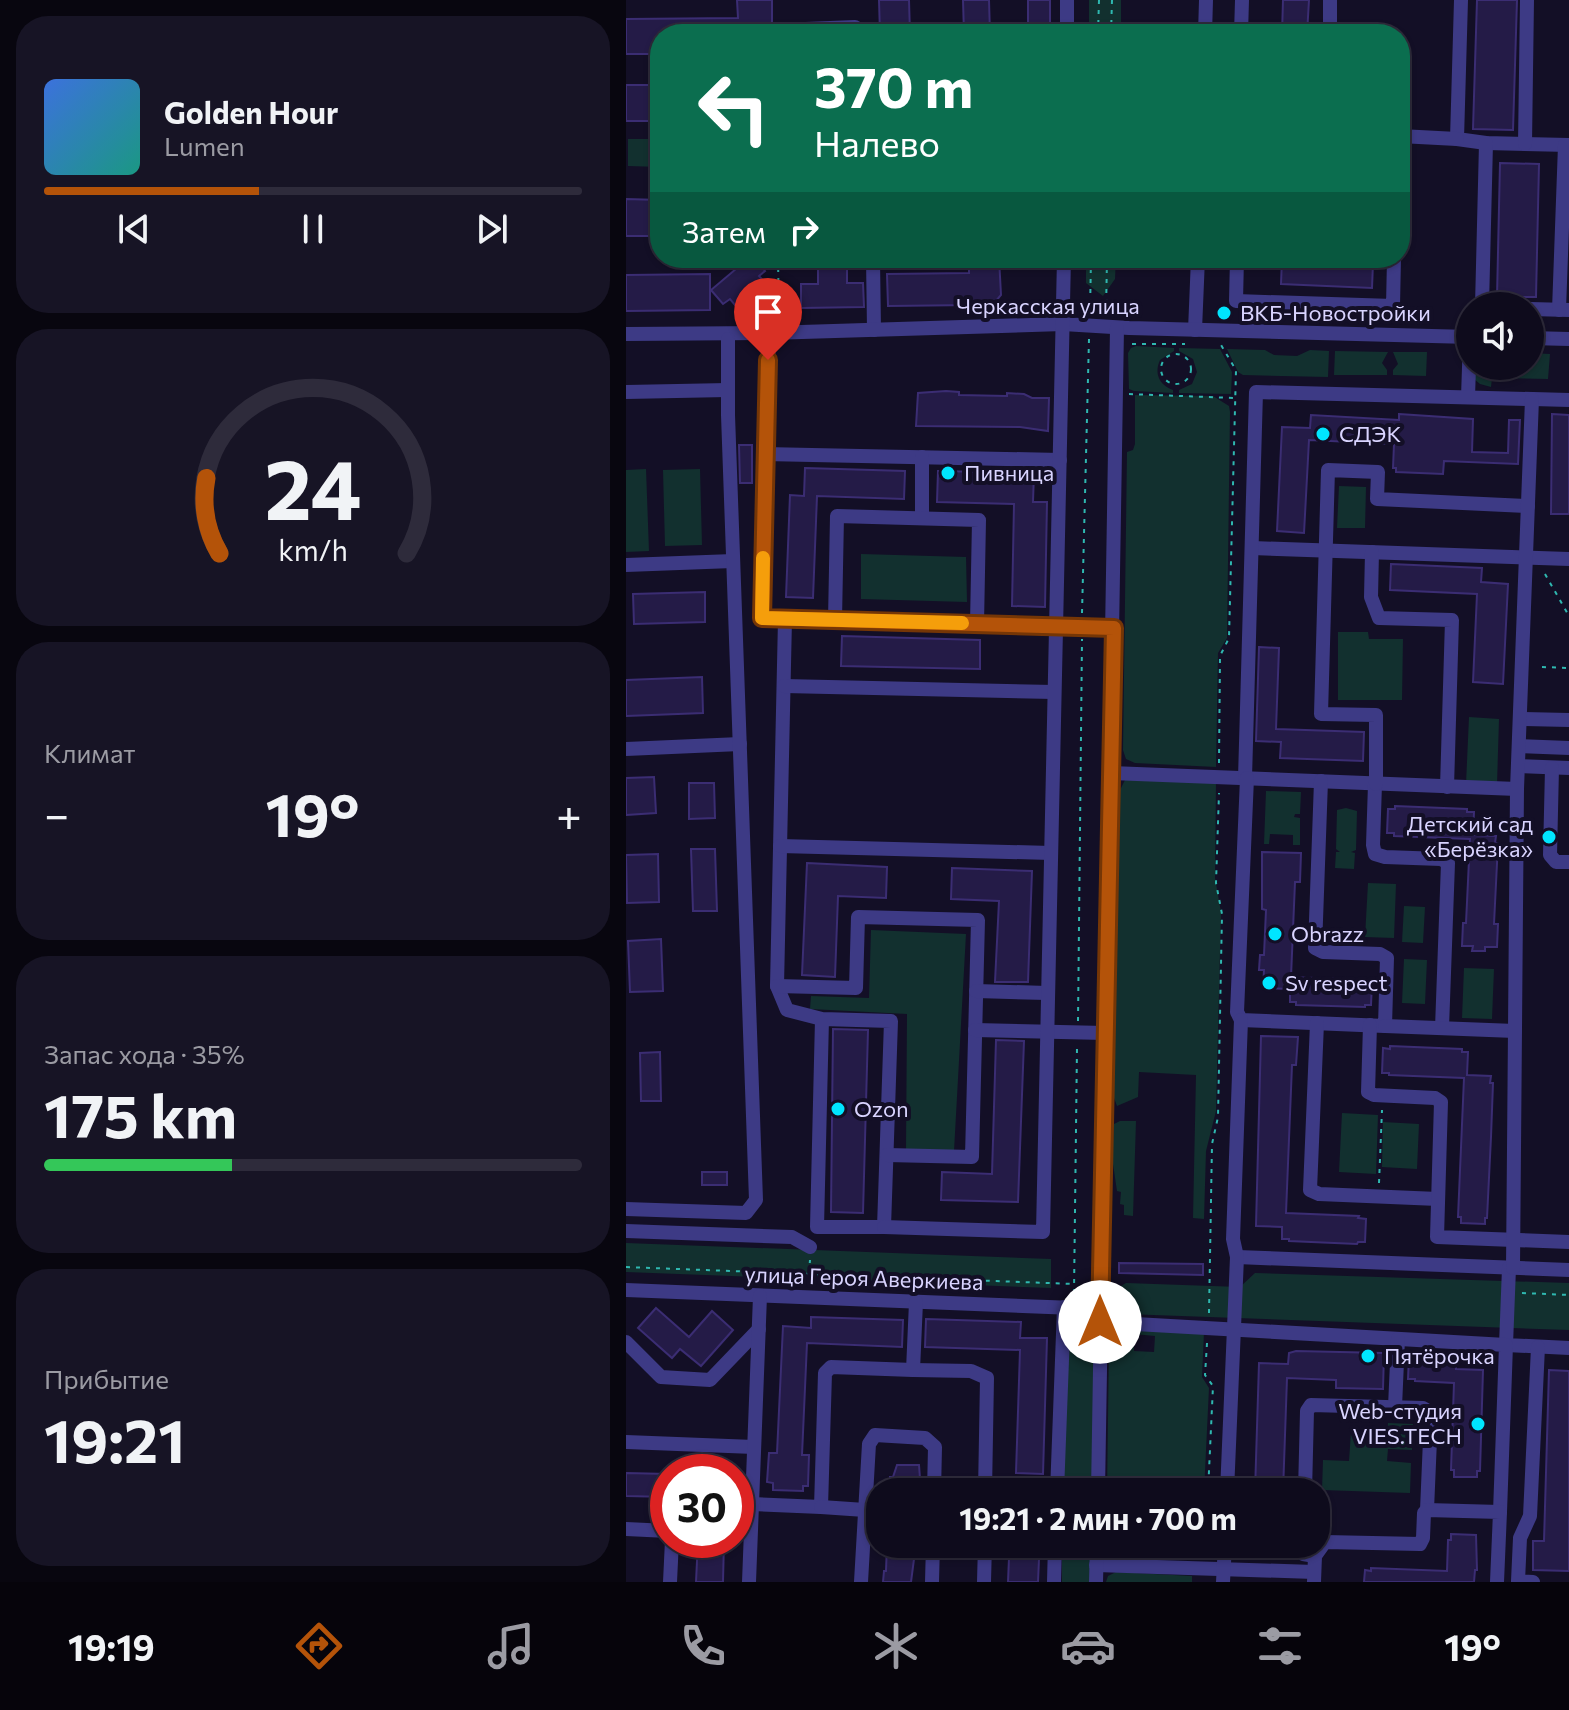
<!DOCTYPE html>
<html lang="ru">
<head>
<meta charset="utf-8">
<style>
  body { margin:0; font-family:Commissioner,sans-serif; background:#171425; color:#f1f3f6; height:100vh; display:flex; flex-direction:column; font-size:30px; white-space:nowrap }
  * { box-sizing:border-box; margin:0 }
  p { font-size:26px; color:#9b9ba3 }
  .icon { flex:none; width:44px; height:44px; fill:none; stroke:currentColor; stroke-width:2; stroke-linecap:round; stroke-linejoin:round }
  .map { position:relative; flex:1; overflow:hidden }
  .sheet { display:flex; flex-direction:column; gap:16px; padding:16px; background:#08060f; width:626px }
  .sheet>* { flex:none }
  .banner { position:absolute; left:24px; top:24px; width:760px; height:244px; border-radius:32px; box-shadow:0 2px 6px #0004,0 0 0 2px #2e2b3b; background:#0b6e4f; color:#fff; overflow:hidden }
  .buttons { position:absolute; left:830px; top:292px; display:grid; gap:16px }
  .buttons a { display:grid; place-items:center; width:88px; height:88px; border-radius:50%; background:#0e0b1c; box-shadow:0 2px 6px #0004,0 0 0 2px #2e2b3b; font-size:40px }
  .speed { position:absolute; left:24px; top:1454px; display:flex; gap:16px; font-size:40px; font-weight:700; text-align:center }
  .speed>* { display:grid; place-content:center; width:104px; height:104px; border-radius:50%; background:#0e0b1c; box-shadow:0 2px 6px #0004,0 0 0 2px #2e2b3b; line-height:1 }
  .speed .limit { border:12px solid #d22; background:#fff; color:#111 }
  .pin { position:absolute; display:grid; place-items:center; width:68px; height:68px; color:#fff; margin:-82px -34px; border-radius:50% 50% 50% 0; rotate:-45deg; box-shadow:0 0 8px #0007 }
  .pin .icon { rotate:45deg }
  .me { position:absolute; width:88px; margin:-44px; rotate:0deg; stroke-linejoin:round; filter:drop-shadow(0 0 6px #0008) }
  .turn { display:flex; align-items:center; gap:28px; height:168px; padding:0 32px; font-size:36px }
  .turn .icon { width:104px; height:104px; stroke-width:2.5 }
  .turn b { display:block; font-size:56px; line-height:68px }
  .then { display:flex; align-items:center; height:76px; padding:0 32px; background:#0003; gap:16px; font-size:30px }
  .big { font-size:60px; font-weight:700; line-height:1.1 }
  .sheet .tile { flex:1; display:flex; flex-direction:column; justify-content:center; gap:12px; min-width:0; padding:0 28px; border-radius:32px; background:#171425 }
  .sheet .dial { align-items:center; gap:0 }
  .dial svg { height:208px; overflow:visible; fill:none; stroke:#2e2b3b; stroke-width:7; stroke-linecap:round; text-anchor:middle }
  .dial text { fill:#f1f3f6; stroke:none }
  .song { display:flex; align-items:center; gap:24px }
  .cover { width:96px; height:96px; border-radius:12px; background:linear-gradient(135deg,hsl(220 70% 55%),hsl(170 70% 35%)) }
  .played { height:8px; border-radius:4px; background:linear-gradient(90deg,#b45309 40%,#2e2b3b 40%) }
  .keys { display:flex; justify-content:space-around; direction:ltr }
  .heat { display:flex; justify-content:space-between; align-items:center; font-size:44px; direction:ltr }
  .charge { height:12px; border-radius:6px; background:linear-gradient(90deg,#34c759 35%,#2e2b3b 0) }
  .trip { position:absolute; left:240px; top:1478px; width:464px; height:80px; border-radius:32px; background:#0e0b1c; box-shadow:0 2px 6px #0004,0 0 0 2px #2e2b3b; font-weight:700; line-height:80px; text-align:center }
  .dock { display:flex; height:128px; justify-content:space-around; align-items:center; background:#06040b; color:#9b9ba3 }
  .dock .icon { width:56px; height:56px }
  .dock .on { color:#b45309 }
  .dock b { font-size:36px; color:#f1f3f6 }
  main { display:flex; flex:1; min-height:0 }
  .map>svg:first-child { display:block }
</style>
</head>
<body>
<main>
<section class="sheet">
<div class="tile">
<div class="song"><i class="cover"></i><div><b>Golden Hour</b><p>Lumen</p></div></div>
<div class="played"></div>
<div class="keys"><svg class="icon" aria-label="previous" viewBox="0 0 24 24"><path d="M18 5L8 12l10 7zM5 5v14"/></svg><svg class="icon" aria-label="pause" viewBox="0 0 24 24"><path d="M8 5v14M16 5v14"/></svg><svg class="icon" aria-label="next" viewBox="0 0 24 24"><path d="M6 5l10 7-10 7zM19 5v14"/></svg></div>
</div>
<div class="tile dial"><svg viewBox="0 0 100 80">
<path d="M14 69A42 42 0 1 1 86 69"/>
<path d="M14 69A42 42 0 0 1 9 40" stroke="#b45309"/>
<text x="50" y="56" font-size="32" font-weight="700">24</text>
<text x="50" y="72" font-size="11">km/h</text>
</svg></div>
<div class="tile"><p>Климат</p>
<div class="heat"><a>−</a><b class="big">19°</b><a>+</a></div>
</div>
<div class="tile"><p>Запас хода · 35%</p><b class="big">175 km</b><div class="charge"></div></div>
<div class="tile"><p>Прибытие</p><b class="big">19:21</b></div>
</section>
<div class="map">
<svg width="943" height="1582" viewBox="0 0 943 1582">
  <rect width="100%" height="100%" fill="#130f26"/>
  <g fill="#12302f">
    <rect x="463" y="0" width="32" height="34"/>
    <path d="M2,139H34V167L2,166Z"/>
    <path d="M460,258H490L489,279L477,296L460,283Z"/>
    <path d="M510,346L548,348V351L534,360C528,373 533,385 547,390V393L508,391L503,389L502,353L505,348Z"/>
    <path d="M553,348L594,349L606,372L605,394L553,393V390L566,384L571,372L567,359L553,351Z"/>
    <path d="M601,349L639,350L648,355L671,356L684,350L703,351L702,377L617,375L612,372Z"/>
    <path d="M709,351L762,352L756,363L761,370V375H708Z"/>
    <path d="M767,352H801L800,376L767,375V370L772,364Z"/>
    <path d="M904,353L924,354L922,379L866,378L865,387L854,384L848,379L847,366H904Z"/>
    <path d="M509,395L587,396L603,406L604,412L601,638L592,653L590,767L509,763L500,759L497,750L501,452L507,450L509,444Z"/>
    <path d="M20,469L23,551L0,552V470Z"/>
    <path d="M74,469L76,545L39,546L37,470Z"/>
    <path d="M713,486L740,487L739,528H711Z"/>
    <path d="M235,554L340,557L341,602L235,599Z"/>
    <path d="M712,632H742L743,639H777L776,700H712Z"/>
    <path d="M843,717L873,719L871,785L840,784Z"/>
    <path d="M499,780L590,781L589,878L595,912L590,1111L580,1151L578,1219L567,1218L570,1075L513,1072L512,1097L491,1106L487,1095L494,790Z"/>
    <path d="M640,791L675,792L674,814H669L668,817L674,818V845H667V835L644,834L643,844H638Z"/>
    <path d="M720,808L731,811L730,850L725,852L729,853L728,869L709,868L710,852H714L710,849L711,810Z"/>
    <path d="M742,883L770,884L768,938L739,937Z"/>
    <path d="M778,906L799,907L797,943L776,942Z"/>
    <path d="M245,930L340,934L328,1151L280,1149L281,1014L184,1009L185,996L243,998Z"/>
    <path d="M778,959L801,960L799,1004L776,1003Z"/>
    <path d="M838,968L868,969L866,1019L836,1018Z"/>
    <path d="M716,1113L752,1115L750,1174L713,1172Z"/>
    <path d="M494,1121H510L507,1216L498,1215V1205L494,1204L495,1192L491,1191L486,1157L488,1124Z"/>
    <path d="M757,1122L793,1124L791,1169L756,1167Z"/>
    <path d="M0,1243L425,1259V1288L0,1272Z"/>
    <path d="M629,1273L943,1283V1330L499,1314L488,1304V1290L500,1283L614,1287Z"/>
    <path d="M453,1327L472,1332V1492H437L442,1342Z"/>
    <path d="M496,1327L495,1345L508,1346V1351L528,1352L529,1336L508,1334V1328L578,1332L576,1377L583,1388L578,1492H481L483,1343L488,1332Z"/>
    <path d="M762,1423L787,1424L786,1450L762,1449L761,1461L785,1463L784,1493L696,1490L697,1460L723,1461L725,1432L761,1434Z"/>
    <path d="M436,1544H472L471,1582H436Z"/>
    <path d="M481,1544H571L567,1551V1559L493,1557L483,1551Z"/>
    <path d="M490,1572L566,1576V1582H480L482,1576Z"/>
  </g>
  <g fill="#241b47" stroke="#3b2d73" stroke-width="2">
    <path d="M111,0H146V28L105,29V34H34V54H0V19L112,18Z"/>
    <path d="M253,0H283L284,34H254Z"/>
    <path d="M337,0H363L364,34H338Z"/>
    <rect x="402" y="0" width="22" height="34"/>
    <path d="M657,0H683L681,34H656Z"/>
    <path d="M851,0H891L887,130L847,129Z"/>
    <path d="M0,85H28L27,121H0Z"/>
    <path d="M874,163L913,164L910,297H871Z"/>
    <path d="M0,199L34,200V236H0Z"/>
    <path d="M123,258H129L139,271L133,276L144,288L138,293L146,303L130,316L122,306L115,312L104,299L97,304L85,290Z"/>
    <path d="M192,258H221V283H237L238,307L175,308V284H192Z"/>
    <path d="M343,258H373L375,295L370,301L345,302L346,305L262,306L261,274L343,273Z"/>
    <path d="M656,258L747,263L746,288L655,284Z"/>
    <path d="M84,274V310L0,311V275Z"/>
    <path d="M320,391L333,392V395L381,396V393L398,394L406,398H423L422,431L394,427L290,426L292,393Z"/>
    <path d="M773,414L847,419L846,452L882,453L883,420H894L892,464L818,461L817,474L770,472V468H767L768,444L683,440L678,533L651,531L656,427L684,428L685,415L773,420Z"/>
    <path d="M926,414L943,415V514H925Z"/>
    <path d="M113,445H126V483H114Z"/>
    <path d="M179,468L279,471L278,499L191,496L187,598L160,597L164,495L178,496Z"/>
    <path d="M312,471L408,473L407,502H421L419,607L386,606L388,504L311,502Z"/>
    <path d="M765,564L856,568L855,582L882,584L877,684L847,682L851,594L764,590Z"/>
    <path d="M79,592V622L8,624L7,594Z"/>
    <path d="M216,636L354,640V669L215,666Z"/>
    <path d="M633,647L653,648L650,729L738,732L737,761L654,758L655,742L630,741Z"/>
    <path d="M76,677L77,713L0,716V680Z"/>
    <path d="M28,777L30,813L0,815V778Z"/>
    <path d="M63,783H88L89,818L63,819Z"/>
    <path d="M769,806L841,809V812H848L847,835L870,836L869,843H872L868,924H872L871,947H859V951H846L847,946H836L837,923H840L844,839L768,836V833H761L762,809H769Z"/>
    <path d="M65,849H89L91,911H67Z"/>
    <path d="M636,852L675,853L674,882H669L665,977L740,980L746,982L745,1005H739V1007L670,1005V1002H664V989L637,988L638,970H633L634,955H638L640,910L636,909Z"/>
    <path d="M32,854L33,902L1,903L0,855Z"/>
    <path d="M181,863L261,867L260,898L212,896L209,977L176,975Z"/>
    <path d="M326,868L406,871L402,982H369L373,901L325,899Z"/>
    <path d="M35,939L37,991L4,992L2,941Z"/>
    <path d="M207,1029L242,1030L237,1213L205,1212Z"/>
    <path d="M635,1036L672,1037L670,1065H666L660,1213L733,1216L732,1218L740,1219L739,1242H732L731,1244L663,1241V1239H656V1227L630,1226Z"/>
    <path d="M370,1040L398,1041L392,1202L315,1200L316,1172L366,1174Z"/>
    <path d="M764,1046L836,1049V1052H842L841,1075L865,1076L864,1083H867L865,1137L861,1218H859V1224L835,1223V1217H832L838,1078L763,1075V1073H756L757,1048L764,1049Z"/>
    <path d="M34,1052L35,1101H15L14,1053Z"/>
    <rect x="76" y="1172" width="25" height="13"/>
    <path d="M493,1263L577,1264V1275L493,1273Z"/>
    <path d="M30,1308L63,1337L86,1311L107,1330L75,1366L54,1349L46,1358L12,1328Z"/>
    <path d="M185,1317L277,1320L276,1347L181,1343L176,1455H183L182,1486H177V1491L147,1490V1483L141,1482L143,1453H151L157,1326L185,1328Z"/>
    <path d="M300,1319L395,1322L394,1338H421L417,1474L390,1473L394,1350L299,1347Z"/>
    <path d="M670,1351L758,1353L757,1389L710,1388V1380L661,1378L657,1492H629L633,1363L662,1364L663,1353Z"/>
    <path d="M790,1353L824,1355V1357H830V1369L857,1370L854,1471H851V1477H828V1470H825L828,1383L789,1381V1379H782L783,1356H790Z"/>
    <path d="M923,1370L943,1371V1571L907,1570V1541H918Z"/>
    <path d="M271,1465H293L295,1492H263L264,1477H267Z"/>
    <path d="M0,1473L42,1474V1497L0,1496Z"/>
    <path d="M825,1534L850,1535L851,1570H849L848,1582H738L739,1570L745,1571V1568L821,1571L822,1540H825Z"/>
    <path d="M72,1540H98L97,1582H70Z"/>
    <path d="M261,1544H290L285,1582H257L258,1571H260Z"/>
    <path d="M383,1558L413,1559L412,1582H382Z"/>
  </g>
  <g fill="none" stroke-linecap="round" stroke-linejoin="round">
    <g stroke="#2fb8b0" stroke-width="2" stroke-dasharray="4 6" stroke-linecap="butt">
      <path d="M472,34L473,0"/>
      <path d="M485,34L486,0"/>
      <path d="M152,258L153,321"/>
      <path d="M464,313L465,258"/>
      <path d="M480,313L481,258"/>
      <path d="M506,344H559"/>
      <circle cx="550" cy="369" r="15"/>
      <path d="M503,394L608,398"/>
      <path d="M919,574L943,616"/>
      <path d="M456,613L463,339"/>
      <path d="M916,667L943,668"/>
      <path d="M593,763L594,656L603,638L610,370L595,345"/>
      <path d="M452,1021L456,639"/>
      <path d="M753,1183L756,1110"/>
      <path d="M0,1267L447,1284"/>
      <path d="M183,1273L184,1260"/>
      <path d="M448,1293L451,1047"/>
      <path d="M896,1293L943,1295"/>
      <path d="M583,1313L586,1144L592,1117L596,914L590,883L593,793"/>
      <path d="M581,1343L579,1375L587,1386L582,1492"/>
      <path d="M572,1553L576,1544"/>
    </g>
    <g stroke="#3d3a85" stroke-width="14">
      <path d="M835,0L831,139L860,143L943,145"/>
      <path d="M155,30L229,27V34"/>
      <path d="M441,34V0"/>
      <path d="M579,34L580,0"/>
      <path d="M615,34L616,0"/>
      <path d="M704,34V0"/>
      <path d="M774,136L831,139"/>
      <path d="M899,144L901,0"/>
      <path d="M247,258L248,330"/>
      <path d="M611,258L610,301L767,306L768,258"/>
      <path d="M856,306L860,143"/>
      <path d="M904,309L943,310"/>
      <path d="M933,310L939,145"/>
      <path d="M569,330L572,258"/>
      <path d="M143,333L136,618L488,628"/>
      <path d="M0,334L143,333L437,324L503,328L844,337"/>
      <path d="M904,338L943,339"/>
      <path d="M0,392L102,390"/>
      <path d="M842,397L844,337"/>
      <path d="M138,454L434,460"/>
      <path d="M296,457V518"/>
      <path d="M626,548L943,559"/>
      <path d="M746,552L745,597L753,618L826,620L821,787"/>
      <path d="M0,565L107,561"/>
      <path d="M159,619L151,986L161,1010L196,1019L265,1021L258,1227H191L196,1019"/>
      <path d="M209,620L211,516L353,520L351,624"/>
      <path d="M158,686L428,692"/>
      <path d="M894,719L943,720"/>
      <path d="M893,746L943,748"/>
      <path d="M0,749L114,744"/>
      <path d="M892,766L943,768"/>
      <path d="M926,768L924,855L930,862H943"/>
      <path d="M485,773L891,789"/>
      <path d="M619,778L630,392L943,400"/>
      <path d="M621,778L611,1012L615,1020L759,1026L761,958L754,954L697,952L689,948L695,781"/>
      <path d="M749,784L747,845L749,854L759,857L815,859L822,863L816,1028"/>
      <path d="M750,784V715L695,714L702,470L752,472L751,499L902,506"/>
      <path d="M154,846L425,853"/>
      <path d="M151,986L230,988L232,917L352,920L346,1157L261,1155"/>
      <path d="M350,991L421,993"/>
      <path d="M691,1023L684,1190L693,1194L812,1199"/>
      <path d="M744,1025L742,1092L748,1095L809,1098L815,1102L811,1237L943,1242"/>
      <path d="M759,1026L889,1031"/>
      <path d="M349,1030L479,1033"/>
      <path d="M0,1209L120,1213L130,1200L102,415V339"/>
      <path d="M258,1227L417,1232L438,258"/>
      <path d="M0,1231L166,1237L184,1247"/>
      <path d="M611,1257L943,1270"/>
      <path d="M883,1268L880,1345L943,1348"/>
      <path d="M887,1268L891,789L906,399"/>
      <path d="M0,1290L474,1309"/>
      <path d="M474,1322L880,1345L874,1512"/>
      <path d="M0,1342L35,1377L84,1380L133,1329"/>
      <path d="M287,1370L345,1371L361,1378L359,1492"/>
      <path d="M769,1407L772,1339"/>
      <path d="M0,1442L128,1447"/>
      <path d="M431,1492L438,1307"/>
      <path d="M472,1492L491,328"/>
      <path d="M601,1492L611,1257L607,1239L615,1020"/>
      <path d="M679,1492L681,1411L685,1405L797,1408L804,1412L805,1416L801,1510"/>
      <path d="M126,1504L195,1507L199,1373L205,1367L287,1370L290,1302"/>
      <path d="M195,1507L239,1510"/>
      <path d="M0,1529L42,1531"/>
      <path d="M677,1544V1554L689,1556"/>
      <path d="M359,1545L429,1549"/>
      <path d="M470,1565L688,1572"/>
      <path d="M44,1582L46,1540"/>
      <path d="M123,1582L134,1296"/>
      <path d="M235,1582L243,1444L249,1435L299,1438L309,1447L308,1492"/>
      <path d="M306,1582L307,1544"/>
      <path d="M358,1582L359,1544"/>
      <path d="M428,1582L429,1544"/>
      <path d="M470,1582L471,1544"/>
      <path d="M597,1582L599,1544"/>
      <path d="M688,1582L689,1556L699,1542L794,1544L797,1538L798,1513L801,1510L874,1512L871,1582"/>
      <path d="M907,1582L892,1581L894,1538L904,1516L912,1347"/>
    </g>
  </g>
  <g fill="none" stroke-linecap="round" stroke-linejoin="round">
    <defs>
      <path id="route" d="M142,360L136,618L488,628L474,1322"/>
    </defs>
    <use href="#route" stroke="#753606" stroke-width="20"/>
    <use href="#route" stroke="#b45309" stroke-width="14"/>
    <path stroke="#f59e0b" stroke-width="14" d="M137,558L136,618L336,623"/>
  </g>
  <g fill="#00e5ff" stroke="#130f26" stroke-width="3">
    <circle cx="598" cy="313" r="8"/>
    <circle cx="697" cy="434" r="8"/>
    <circle cx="322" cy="473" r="8"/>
    <circle cx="923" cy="837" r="8"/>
    <circle cx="649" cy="934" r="8"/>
    <circle cx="643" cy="983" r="8"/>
    <circle cx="212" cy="1109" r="8"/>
    <circle cx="742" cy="1356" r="8"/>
    <circle cx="852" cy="1424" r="8"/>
  </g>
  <g text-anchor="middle" stroke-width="8" stroke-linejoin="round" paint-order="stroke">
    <g font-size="22" fill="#d9d4ff" stroke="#130f26">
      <text x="422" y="314">Черкасская улица</text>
      <text transform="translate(238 1278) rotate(2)" y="8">улица Героя Аверкиева</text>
    </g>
    <g font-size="22" fill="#d9d4ff" stroke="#130f26" text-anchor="start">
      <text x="614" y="321">ВКБ-Новостройки</text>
      <text x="713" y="442">СДЭК</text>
      <text x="338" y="481">Пивница</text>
      <text x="907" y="832" text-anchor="end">Детский сад<tspan x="907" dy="25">«Берёзка»</tspan></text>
      <text x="665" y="942">Obrazz</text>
      <text x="659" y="991">Sv respect</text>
      <text x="228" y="1117">Ozon</text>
      <text x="758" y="1364">Пятёрочка</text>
      <text x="836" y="1419" text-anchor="end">Web-студия<tspan x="836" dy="25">VIES.TECH</tspan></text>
    </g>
  </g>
</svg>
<div class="buttons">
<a><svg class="icon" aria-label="sound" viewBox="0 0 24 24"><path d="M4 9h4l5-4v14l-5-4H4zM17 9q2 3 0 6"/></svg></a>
</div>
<div class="speed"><div class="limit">30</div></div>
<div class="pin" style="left:142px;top:360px;background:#d93025"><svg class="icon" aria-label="arrive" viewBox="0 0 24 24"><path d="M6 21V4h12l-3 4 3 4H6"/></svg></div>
<svg class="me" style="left:474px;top:1322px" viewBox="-20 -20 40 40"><circle r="19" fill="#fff"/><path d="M0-13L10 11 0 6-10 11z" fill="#b45309"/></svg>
<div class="trip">19:21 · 2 мин · 700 m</div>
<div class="banner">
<div class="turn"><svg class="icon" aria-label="left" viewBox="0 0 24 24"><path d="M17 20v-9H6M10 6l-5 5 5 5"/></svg><div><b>370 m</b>Налево</div></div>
<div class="then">Затем<svg class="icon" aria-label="right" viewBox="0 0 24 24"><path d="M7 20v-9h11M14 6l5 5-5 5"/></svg></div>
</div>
</div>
</main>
<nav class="dock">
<b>19:19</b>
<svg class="icon on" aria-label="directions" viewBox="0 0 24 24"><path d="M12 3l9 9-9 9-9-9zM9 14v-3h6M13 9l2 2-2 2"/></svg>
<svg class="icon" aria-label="music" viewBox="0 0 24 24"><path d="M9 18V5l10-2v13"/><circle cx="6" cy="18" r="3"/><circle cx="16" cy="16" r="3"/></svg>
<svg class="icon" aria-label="phone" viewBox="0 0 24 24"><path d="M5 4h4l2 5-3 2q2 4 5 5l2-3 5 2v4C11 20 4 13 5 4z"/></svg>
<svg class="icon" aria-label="climate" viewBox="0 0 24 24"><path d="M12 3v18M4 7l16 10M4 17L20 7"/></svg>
<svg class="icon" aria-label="car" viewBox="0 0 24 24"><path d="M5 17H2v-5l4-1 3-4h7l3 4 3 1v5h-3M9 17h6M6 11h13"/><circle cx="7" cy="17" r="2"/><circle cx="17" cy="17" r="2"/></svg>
<svg class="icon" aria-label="filters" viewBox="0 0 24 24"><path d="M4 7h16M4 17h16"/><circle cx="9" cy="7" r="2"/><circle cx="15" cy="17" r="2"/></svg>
<b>19°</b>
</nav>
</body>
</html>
